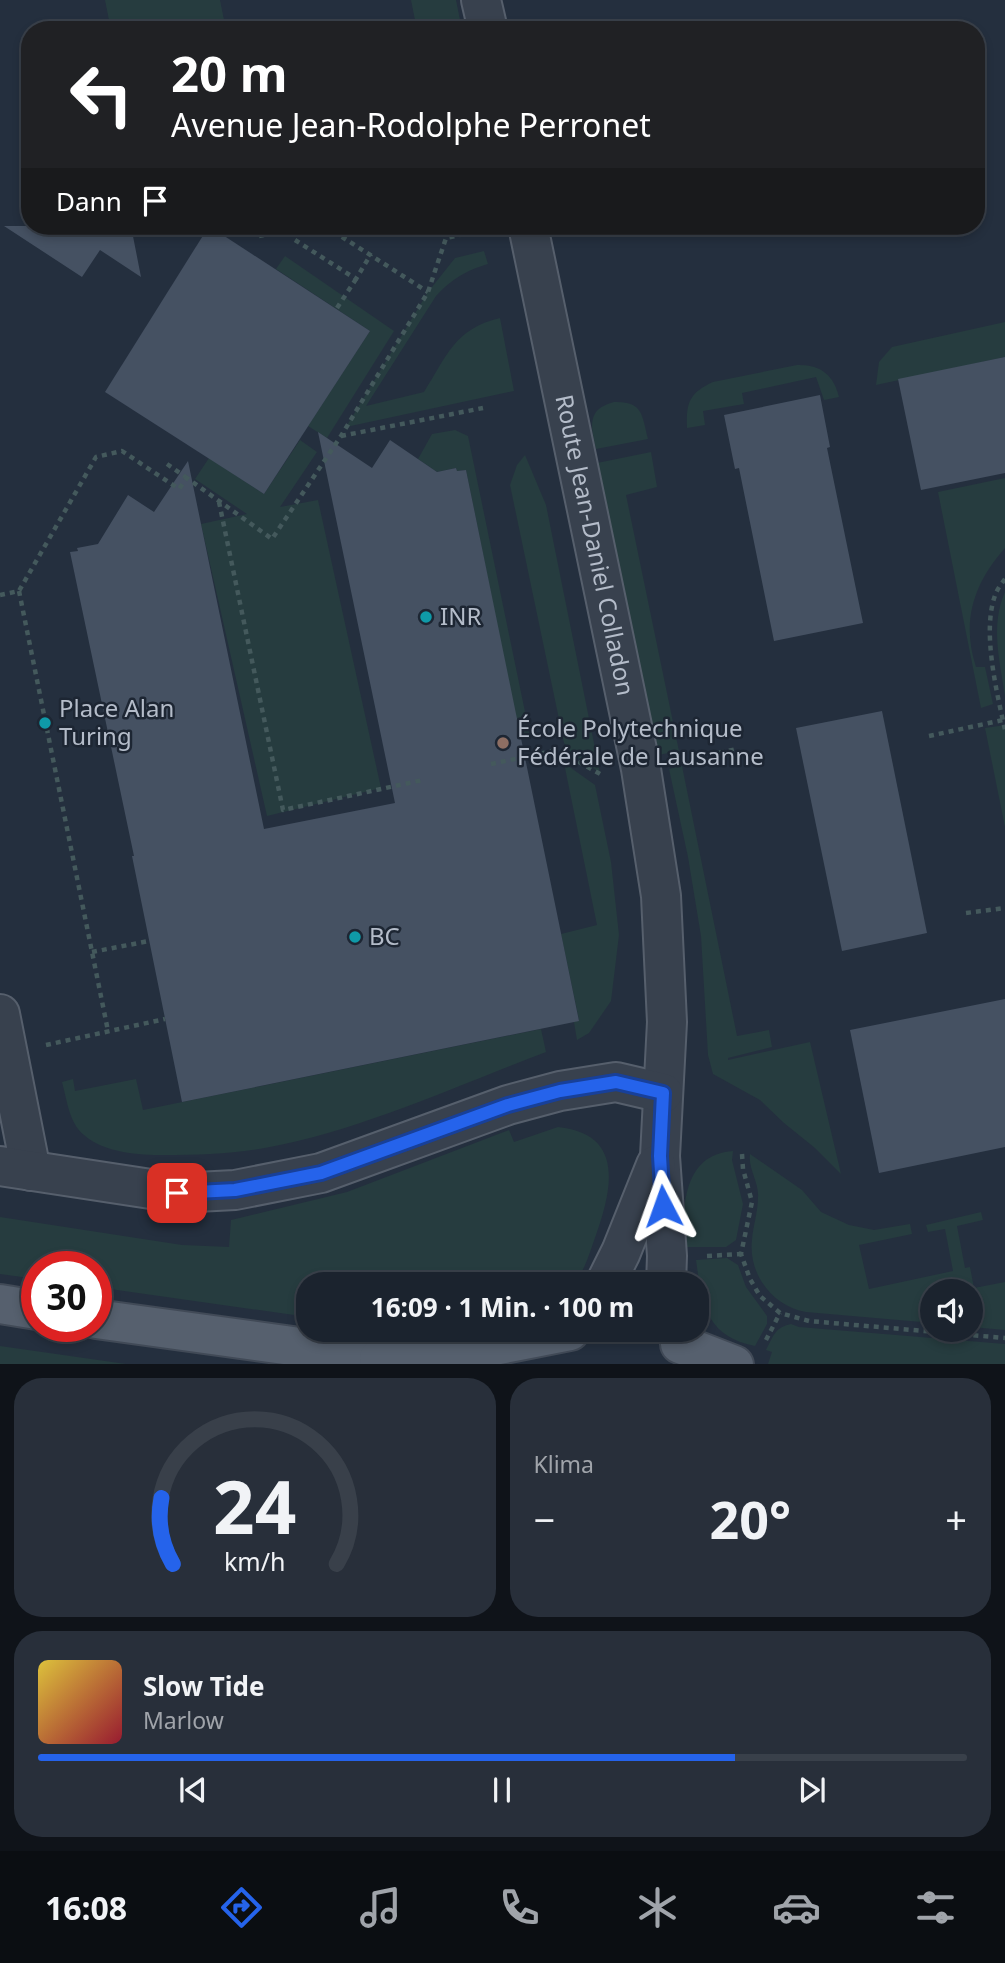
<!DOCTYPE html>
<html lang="de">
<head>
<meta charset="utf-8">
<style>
  body { margin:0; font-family:"Noto Sans",sans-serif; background:#282f3a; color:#f1f3f6; height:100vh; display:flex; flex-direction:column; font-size:26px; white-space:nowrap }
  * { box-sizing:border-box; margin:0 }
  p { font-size:23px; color:#a0a4aa }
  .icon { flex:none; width:38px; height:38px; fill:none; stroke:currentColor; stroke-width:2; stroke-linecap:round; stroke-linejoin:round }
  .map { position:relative; height:1364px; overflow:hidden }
  .details { display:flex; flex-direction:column; gap:14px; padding:14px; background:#0f1319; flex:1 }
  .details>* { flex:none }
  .guide { position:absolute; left:21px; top:21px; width:964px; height:214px; border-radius:28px; box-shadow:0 4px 10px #0003,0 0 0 2px #39404a; background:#202124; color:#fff; overflow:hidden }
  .fabs { position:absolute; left:920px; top:1279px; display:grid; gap:14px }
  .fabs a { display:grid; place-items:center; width:63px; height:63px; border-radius:50%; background:#1b232e; box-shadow:0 4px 10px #0003,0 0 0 2px #39404a; font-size:35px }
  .speed { position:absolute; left:21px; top:1251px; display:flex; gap:14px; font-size:35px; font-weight:700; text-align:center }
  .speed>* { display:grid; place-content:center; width:91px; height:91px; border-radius:50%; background:#1b232e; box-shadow:0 4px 10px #0003,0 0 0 2px #39404a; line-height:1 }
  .speed .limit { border:10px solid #d22; background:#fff; color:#111 }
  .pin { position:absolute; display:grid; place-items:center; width:60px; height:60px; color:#fff; margin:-30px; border-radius:14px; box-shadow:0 4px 10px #0006 }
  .me { position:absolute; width:77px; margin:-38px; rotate:356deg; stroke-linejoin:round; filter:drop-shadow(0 0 5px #0008) }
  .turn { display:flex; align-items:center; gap:24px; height:147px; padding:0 35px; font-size:32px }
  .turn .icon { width:91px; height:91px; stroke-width:2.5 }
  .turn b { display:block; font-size:49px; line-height:60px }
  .then { display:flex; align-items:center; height:66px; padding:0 35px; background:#0003; gap:14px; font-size:26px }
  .big { font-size:52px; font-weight:700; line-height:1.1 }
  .details .widget { flex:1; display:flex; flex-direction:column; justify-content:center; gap:10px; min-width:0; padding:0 24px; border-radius:28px; background:#282f3a }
  .details .dial { align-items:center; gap:0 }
  .dial svg { height:182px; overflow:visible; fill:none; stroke:#39404a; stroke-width:7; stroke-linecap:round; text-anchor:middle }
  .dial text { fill:#f1f3f6; stroke:none }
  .song { display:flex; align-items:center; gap:21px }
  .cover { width:84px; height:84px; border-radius:10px; background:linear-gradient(135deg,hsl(50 70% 55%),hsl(350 70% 35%)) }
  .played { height:7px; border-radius:4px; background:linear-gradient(90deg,#2563eb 75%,#39404a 75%) }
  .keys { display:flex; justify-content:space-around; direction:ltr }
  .heat { display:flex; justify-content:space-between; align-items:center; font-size:38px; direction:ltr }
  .details .tiles { flex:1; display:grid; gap:14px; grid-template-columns:1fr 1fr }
  .widget:last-child { grid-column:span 2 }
  .trip { position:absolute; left:296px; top:1272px; width:413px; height:70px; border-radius:28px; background:#1b232e; box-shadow:0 4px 10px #0003,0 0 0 2px #39404a; font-weight:700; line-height:70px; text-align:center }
  .tab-bar { display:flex; height:112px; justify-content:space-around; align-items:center; background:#0b0e12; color:#a0a4aa }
  .tab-bar .icon { width:49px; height:49px }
  .tab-bar .selected { color:#2563eb }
  .tab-bar b { font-size:32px; color:#f1f3f6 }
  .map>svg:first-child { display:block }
</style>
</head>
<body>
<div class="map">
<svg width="1005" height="1365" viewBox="0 0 1005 1365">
  <rect width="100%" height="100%" fill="#242f3e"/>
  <g fill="#263c3f">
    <path d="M105,0H220L226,30H111Z"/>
    <path d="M411,0H456L462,30H417Z"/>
    <path d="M484,251L488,264C465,271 452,279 436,296L366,406L424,392C447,356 454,329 500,318L514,391L346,427L428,292L455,258Z"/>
    <path d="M285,256L394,331L327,438L308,426L370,331L276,269Z"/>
    <path d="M1005,322V357L876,385L879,362L892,347Z"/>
    <path d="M797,365C820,364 834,375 839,397L824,400L816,377L742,393L744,404L703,411L705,425L687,428C686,403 689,393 713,382Z"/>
    <path d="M614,402C643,401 642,415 648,439L596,449C591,427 586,409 614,402Z"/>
    <path d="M455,430L468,436L530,736L520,738L466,470L457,471L456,468L437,472L418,459L432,434Z"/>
    <path d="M300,440L317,452L280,507L318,500L381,788L267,816L201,524L247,514L195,479L209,458L264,494Z"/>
    <path d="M651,452L657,487L626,495L679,751L658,755L597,463Z"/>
    <path d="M525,455L546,505L600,773L571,752L564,743L510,485L517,465Z"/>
    <path d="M1005,478V548C974,583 961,621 976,667H985L993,704L981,708L938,492Z"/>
    <path d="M1005,592V696C1000,662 990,625 1005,592Z"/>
    <path d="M1005,725V827L985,728Z"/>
    <path d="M564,763L595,785L611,862L619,935L611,1001L589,1033L577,1040L574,1022L579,1020L561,934L597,925Z"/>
    <path d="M682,766L737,1036L769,1030L772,1047L728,1058V1060L810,1042L841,1174L815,1148L784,1123L760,1100L713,1074L708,1055L701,936L688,857L669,769Z"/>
    <path d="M541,1029L546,1052C459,1085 361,1130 270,1147C235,1154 200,1155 164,1155C139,1155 104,1153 84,1135C69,1123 67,1100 62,1082L73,1079L75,1091L136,1079L143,1110Z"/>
    <path d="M558,1127C625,1134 612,1189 596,1235C590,1251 585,1272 573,1284H308V1317L96,1287V1267H37V1279L0,1274V1217L182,1245L229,1247L231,1220L347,1192L509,1130L514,1142Z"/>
    <path d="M733,1151L732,1160L743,1204L736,1240L726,1247H684C682,1208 683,1154 733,1151Z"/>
    <path d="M750,1154L802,1190L821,1212L849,1225L874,1230L910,1224L912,1234L859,1245L869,1289L953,1271L945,1229L928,1232L926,1225L981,1212L983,1220L957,1226L965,1268L970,1267L974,1288L1005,1282V1330L971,1327V1292H933V1323L806,1312C773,1307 748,1274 752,1240C753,1226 758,1212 758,1197C759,1182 748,1169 750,1154Z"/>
    <path d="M727,1258L738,1265L746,1287L767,1316V1324L755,1346C705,1336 702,1303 696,1260Z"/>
    <path d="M791,1324L799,1327L1005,1344V1364H768L772,1352L766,1350C773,1337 775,1327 791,1324Z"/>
    <path d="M0,1346L126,1364H0Z"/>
  </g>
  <g fill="#455162">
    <path d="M4,226H131L141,277L100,250L82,277Z"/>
    <path d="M209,226L370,331L264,494L105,392Z"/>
    <path d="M1005,357V473L921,490L898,379Z"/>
    <path d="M820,395L830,447L827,448L863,623L774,641L739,468L735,469L724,415Z"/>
    <path d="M318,432L372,468L390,440L437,472L456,468L457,471L466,470L579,1021L182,1102L132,856H134L70,552L78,551L77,548L98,544L128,495L154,512L188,461L264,829L395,803Z"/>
    <path d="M882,711L927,933L842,951L796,728Z"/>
    <path d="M1005,999V1147L879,1173L850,1030Z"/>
  </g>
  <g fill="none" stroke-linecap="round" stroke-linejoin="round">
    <defs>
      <g id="minor">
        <path d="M481,0L488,30"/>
        <path id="s1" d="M528,226L641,769L661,896L667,1022L660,1156L667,1256L666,1284"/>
        <path d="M0,1014L31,1171"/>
        <path d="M0,1166L177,1193L235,1190L321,1173L508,1105L560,1091L616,1082L663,1093"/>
        <path d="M605,1284L621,1252L656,1165"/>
      </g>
      <g id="major">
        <path d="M0,1304L37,1310"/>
        <path d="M96,1319L379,1358L399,1365"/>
        <path d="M680,1344L734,1365"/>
        <path d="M379,1358L489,1347L570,1331"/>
      </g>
    </defs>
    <use href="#minor" stroke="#565f6c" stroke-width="42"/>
    <use href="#major" stroke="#414a57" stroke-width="42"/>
    <g stroke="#44595c" stroke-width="4.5" stroke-dasharray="5 5" stroke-linecap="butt">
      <path d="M325,226L428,292"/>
      <path d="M259,236L307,226"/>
      <path d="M295,240L356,279L371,254"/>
      <path d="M337,308L356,279"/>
      <path d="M341,436L483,408"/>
      <path d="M167,464L187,478"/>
      <path d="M219,502L283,810L423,780"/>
      <path d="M1005,579C1002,583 998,588 996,593C981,629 997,693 1005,730"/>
      <path d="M19,591L108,1031"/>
      <path d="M0,595L19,591L96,457L122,451L179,489L187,478L272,539L341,436L428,292L446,238L487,229"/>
      <path d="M929,736L1003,720"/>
      <path d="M552,747L602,775"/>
      <path d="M680,761L737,749"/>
      <path d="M491,764L553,751"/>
      <path d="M966,913L1005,908"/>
      <path d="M92,952L149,941"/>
      <path d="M46,1045L165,1019"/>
      <path d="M742,1154L743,1169L752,1202L741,1254L750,1279L760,1296L780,1313L809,1321L1005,1338"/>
      <path d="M707,1256L741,1254"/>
      <path d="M766,1340L780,1313"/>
    </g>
    <use href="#minor" stroke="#38414e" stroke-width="38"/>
    <use href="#major" stroke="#56606e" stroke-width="38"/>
  </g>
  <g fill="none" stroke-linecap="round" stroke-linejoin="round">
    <defs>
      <path id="route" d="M177,1193L235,1190L321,1173L508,1105L560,1091L616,1082L663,1093L660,1156L663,1206"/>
    </defs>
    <use href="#route" stroke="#184099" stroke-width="18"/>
    <use href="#route" stroke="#2563eb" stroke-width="12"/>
  </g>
  <g fill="#0f9aa8" stroke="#1d2633" stroke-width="2.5">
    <circle cx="426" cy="617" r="7"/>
    <circle cx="45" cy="723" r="7"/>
    <circle cx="355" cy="937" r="7"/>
  </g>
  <circle fill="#8d6e63" stroke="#1d2633" stroke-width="2.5" cx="503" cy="743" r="7"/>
  <g text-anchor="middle" stroke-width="5" stroke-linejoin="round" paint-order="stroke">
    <g font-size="24" fill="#b4bcc9" stroke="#1d2633">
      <text dy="8" stroke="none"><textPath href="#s1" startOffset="326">Route Jean-Daniel Colladon</textPath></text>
    </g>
    <g font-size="24" fill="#b4bcc9" stroke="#1d2633" text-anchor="start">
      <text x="440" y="625">INR</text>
      <text x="59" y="717">Place Alan<tspan x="59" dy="28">Turing</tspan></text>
      <text x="517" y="737">École Polytechnique<tspan x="517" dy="28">Fédérale de Lausanne</tspan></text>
      <text x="369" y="945">BC</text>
    </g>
  </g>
</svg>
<div class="fabs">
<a><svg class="icon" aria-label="sound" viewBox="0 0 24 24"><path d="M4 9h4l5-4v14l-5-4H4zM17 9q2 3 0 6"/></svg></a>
</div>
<div class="speed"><div class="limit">30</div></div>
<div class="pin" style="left:177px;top:1193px;background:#d93025"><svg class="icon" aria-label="arrive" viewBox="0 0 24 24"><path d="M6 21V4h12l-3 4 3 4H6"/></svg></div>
<svg class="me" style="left:663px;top:1206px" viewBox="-20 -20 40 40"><path d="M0-17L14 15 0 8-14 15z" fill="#2563eb" stroke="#fff" stroke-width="4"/></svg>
<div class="trip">16:09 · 1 Min. · 100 m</div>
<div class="guide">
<div class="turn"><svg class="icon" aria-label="left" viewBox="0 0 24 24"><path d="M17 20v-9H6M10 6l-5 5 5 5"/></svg><div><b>20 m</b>Avenue Jean-Rodolphe Perronet</div></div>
<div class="then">Dann<svg class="icon" aria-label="arrive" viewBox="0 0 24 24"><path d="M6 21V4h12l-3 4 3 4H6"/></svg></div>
</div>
</div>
<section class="details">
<div class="tiles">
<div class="widget dial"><svg viewBox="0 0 100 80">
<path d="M14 69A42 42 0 1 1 86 69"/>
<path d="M14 69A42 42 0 0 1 9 40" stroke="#2563eb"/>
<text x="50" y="56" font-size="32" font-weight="700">24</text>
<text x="50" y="72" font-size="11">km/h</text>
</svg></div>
<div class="widget"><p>Klima</p>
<div class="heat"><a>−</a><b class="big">20°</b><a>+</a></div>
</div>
<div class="widget">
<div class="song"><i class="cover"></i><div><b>Slow Tide</b><p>Marlow</p></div></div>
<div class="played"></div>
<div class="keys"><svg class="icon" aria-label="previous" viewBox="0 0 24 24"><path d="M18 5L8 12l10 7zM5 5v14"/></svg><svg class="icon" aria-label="pause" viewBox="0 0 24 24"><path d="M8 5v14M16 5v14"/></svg><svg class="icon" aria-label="next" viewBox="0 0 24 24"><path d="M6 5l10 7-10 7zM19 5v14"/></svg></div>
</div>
</div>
</section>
<nav class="tab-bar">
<b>16:08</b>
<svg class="icon selected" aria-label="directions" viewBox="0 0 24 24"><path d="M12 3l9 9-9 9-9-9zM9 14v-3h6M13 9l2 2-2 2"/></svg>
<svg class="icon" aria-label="music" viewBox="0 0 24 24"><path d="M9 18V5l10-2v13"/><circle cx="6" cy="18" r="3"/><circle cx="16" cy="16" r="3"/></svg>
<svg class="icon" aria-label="phone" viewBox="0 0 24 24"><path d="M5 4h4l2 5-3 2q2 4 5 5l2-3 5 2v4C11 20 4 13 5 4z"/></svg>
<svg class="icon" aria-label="climate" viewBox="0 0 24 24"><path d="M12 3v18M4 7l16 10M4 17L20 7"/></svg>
<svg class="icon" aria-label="car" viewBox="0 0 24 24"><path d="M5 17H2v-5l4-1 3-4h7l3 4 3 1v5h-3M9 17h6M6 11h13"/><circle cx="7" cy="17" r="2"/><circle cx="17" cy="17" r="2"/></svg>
<svg class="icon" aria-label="filters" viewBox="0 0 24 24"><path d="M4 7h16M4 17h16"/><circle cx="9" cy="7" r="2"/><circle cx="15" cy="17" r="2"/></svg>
</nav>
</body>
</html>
